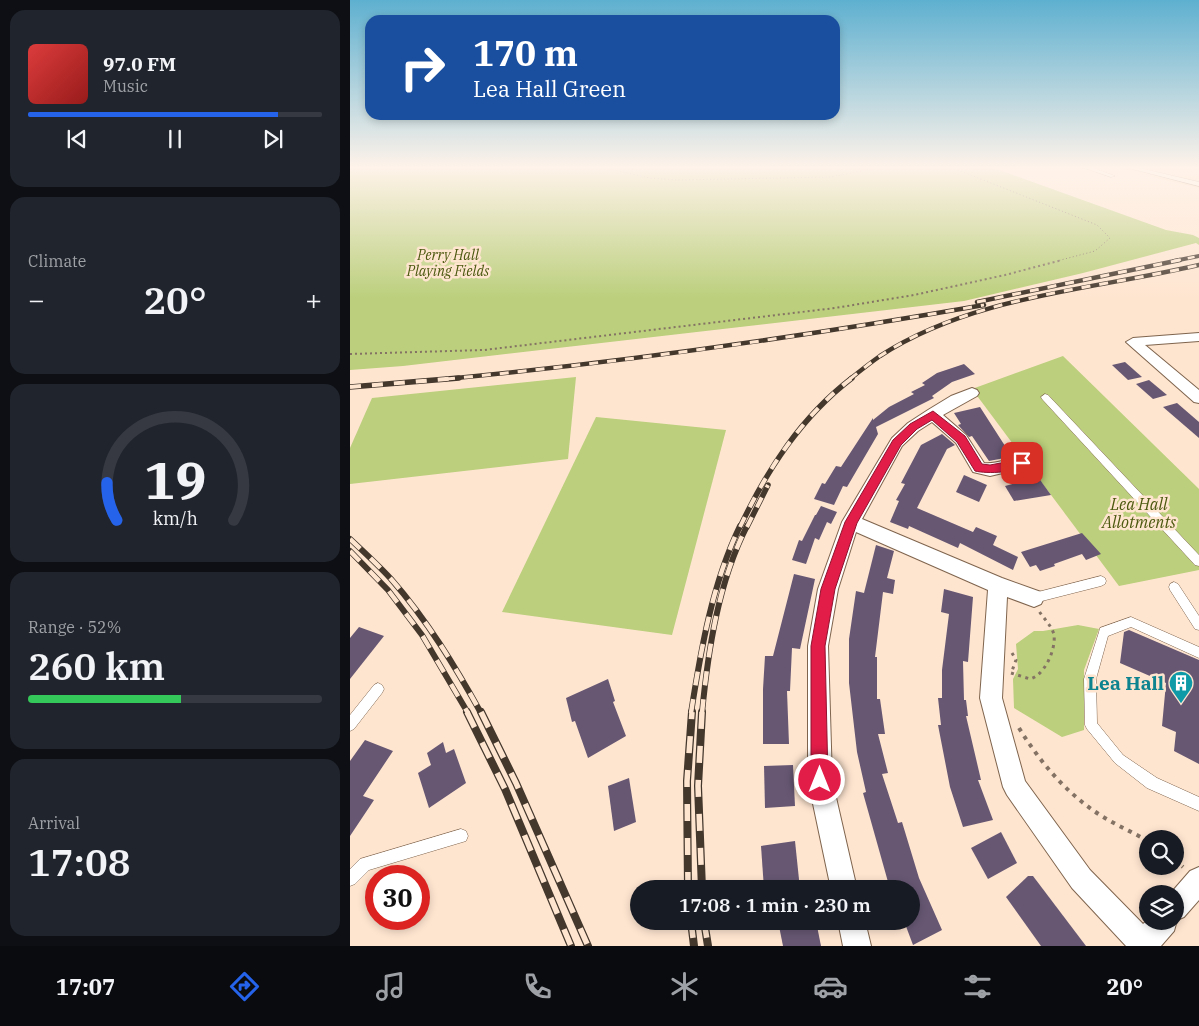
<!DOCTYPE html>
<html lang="en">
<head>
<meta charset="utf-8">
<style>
  body { margin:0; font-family:"IBM Plex Serif",serif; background:#20242c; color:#f1f3f6; height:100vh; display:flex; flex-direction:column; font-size:19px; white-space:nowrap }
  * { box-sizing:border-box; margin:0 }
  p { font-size:16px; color:#9ea1a6 }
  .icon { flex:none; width:28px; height:28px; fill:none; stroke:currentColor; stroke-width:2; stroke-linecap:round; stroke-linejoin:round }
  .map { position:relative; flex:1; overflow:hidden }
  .side { display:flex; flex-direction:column; gap:10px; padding:10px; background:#0d0f14; width:350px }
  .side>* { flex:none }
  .hud { position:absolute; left:15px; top:15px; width:475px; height:105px; border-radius:15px; box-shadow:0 2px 8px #0003; background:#1a4fa0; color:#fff; overflow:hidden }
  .controls { position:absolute; left:789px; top:830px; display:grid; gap:10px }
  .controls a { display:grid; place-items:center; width:45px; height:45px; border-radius:50%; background:#171b24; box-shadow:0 2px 8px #0003; font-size:25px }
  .speed { position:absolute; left:15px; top:865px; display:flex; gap:10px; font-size:25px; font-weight:700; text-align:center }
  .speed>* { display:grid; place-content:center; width:65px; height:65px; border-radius:50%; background:#171b24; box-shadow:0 2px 8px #0003; line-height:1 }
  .speed .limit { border:8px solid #d22; background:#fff; color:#111 }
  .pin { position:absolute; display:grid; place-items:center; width:42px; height:42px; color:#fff; margin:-21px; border-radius:10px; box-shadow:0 2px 8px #0006 }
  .me { position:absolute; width:55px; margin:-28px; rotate:0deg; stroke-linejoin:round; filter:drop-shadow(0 0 4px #0008) }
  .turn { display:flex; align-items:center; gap:18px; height:105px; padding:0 25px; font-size:22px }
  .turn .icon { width:65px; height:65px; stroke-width:2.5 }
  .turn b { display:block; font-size:35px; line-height:42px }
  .big { font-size:38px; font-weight:600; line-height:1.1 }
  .side .card { flex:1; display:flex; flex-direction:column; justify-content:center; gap:8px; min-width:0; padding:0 18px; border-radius:15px; background:#20242c }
  .side .dial { align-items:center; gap:0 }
  .dial svg { height:130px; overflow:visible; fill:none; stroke:#363941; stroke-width:7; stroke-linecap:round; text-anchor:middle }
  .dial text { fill:#f1f3f6; stroke:none }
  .song { display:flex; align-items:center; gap:15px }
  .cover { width:60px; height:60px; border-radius:8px; background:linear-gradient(135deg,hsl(0 70% 55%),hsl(0 70% 35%)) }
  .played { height:5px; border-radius:2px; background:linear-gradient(90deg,#2563eb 85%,#363941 85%) }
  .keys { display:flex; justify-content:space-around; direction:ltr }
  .heat { display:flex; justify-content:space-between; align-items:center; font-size:28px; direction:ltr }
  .charge { height:8px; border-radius:4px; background:linear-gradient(90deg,#34c759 52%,#363941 0) }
  .trip { position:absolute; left:280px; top:880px; width:290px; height:50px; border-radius:25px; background:#171b24; box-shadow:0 2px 8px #0003; font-weight:600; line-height:50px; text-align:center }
  .tab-bar { display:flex; height:80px; justify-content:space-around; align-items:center; background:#090b0e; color:#9ea1a6 }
  .tab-bar .icon { width:35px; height:35px }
  .tab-bar .on { color:#2563eb }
  .tab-bar b { font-size:22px; color:#f1f3f6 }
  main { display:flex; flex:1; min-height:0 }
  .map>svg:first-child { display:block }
</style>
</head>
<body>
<main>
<section class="side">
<div class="card">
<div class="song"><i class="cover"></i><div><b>97.0 FM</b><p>Music</p></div></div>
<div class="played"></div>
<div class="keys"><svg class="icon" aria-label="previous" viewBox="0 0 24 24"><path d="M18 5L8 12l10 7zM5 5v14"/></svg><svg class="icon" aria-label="pause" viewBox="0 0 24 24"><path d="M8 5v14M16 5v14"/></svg><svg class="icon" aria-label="next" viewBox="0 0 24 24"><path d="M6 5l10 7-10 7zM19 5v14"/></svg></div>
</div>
<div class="card"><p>Climate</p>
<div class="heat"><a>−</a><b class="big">20°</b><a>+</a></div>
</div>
<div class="card dial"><svg viewBox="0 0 100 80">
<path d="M14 69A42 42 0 1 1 86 69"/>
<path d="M14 69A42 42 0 0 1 8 46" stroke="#2563eb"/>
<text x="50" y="56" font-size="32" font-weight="700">19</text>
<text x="50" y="72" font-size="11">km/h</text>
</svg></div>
<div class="card"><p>Range · 52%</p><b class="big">260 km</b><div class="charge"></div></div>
<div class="card"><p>Arrival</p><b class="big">17:08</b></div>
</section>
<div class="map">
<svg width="849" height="946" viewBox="0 0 849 946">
  <rect width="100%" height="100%" fill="#fee5d0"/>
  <path fill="#fdd8b8" d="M761,166H849V188L810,179Z"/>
  <g fill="#bbcf7c">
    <path d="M0,166H638L816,230L843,235L849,238V245L846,243L733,273L614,301L53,366L0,370Z"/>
    <path d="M713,356L849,489V570L769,586L622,389Z"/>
    <path d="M226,377L218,459L0,484V448L22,398Z"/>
    <path d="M246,417L376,430L322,635L152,612Z"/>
    <path d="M728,625L749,629L734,670V730L712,737L664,708L663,679L668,669L666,644L684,631H693Z"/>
  </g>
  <g fill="#675773">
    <path d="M775,362L792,377L778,380L762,365Z"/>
    <path d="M614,364L625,374L602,382L582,396L584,398L526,427L528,434L497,487L493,486L484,505L464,499L472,483L475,484L486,466L491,467L523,418V420L539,407L564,394L561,392L575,385L572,383L587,373Z"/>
    <path d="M799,380L817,395L803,399L786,384Z"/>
    <path d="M827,403L849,422V438L813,407Z"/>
    <path d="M630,407L657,449L660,448L665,456L639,461L622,436L619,437L608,425L611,424L604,413Z"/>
    <path d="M592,434L605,445L597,449L567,508L623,532L626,527L647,536L643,545L668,557L663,570L610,543L608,548L559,526L558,529L540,522L549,501L546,500L555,484L551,483L571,445Z"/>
    <path d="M614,475L637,485L629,502L606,492Z"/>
    <path d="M688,477L701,495L664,501L655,486Z"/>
    <path d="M471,506L487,512L481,524L477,522L469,540L465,538L456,564L442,560L449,540L452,541L465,515H466Z"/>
    <path d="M732,533L751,554L736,560L732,554L704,564L705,566L690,571L686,565L680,567L671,552Z"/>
    <path d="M526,545L544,551L537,578L545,580L543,594L533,592L525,657H527V699H530L535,734H528L538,773L532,774L548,823L552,822L569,878L592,930L563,945L554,921H561V889H540L513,793L516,792L507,752L499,683V639L506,591L514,593Z"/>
    <path d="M444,574L465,579L450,649L442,648L440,691H437L439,744H413V689L415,656H423Z"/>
    <path d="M594,589L623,597L618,662L613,661L614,700H616L618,716H616L631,780H628L643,820L613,827L600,787L588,725H591L588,698H592V670L599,614L591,612Z"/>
    <path d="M9,627L34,636L0,679V638Z"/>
    <path d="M779,630L849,660V764L824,751L826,732L812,726L816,683L770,663L774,632Z"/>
    <path d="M258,679L265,701L263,702L276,736L238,758L225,721L222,722L216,698Z"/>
    <path d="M15,740L43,751L13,796L24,800L0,836V761Z"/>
    <path d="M93,742L96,753L104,749L116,783L79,808L68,773L81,765L77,753Z"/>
    <path d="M443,765L445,806L415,808L414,766Z"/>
    <path d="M279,778L286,822L264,831L258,786Z"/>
    <path d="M651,832L667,863L638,879L621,848Z"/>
    <path d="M445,841L450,889H414L411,846Z"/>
    <path d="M678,876H683L736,946H691L656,897Z"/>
    <path d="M428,921H466L471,946H433Z"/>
  </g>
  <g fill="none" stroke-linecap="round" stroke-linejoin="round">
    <defs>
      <g id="service">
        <path d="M729,166H738L765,176L761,177Z"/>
        <path d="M771,166H781L849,182V186Z"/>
        <path d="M695,394L698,395L849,555V566L845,565L692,399L691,397Z"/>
        <path d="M751,576L755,578L756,581L755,584L751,586L684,603L680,601L679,598L680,595L684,593Z"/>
        <path d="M824,582L828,584L849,616V630L845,629L820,590L819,587L820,584Z"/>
        <path d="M781,617L849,647V658L781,627L758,636L746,679L747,723L773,755L807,778L849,797V811L797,788L765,763L737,729L735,725L734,679L749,632L750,628Z"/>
        <path d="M28,683L32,685L34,689L32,693L4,729L0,731V715L24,685Z"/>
        <path d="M111,829L116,831L118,836L116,841L19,870L5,884L0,886V869L10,859Z"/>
      </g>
      <g id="minor">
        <path d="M849,333V341L795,345L849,390V403L844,402L776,342L783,338Z"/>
        <path d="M622,388L627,390L629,393L627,396L593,415L616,435L634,463C649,465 664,454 678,459L680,463L678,467L640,476L623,472L606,443L582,422L568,431L552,446L512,519L652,578L691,592L694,598L691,604L684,607L657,597L652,698L675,781L740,870L793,924L798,920V921H825V894H820L840,871L849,867V900L834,917L827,920L824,931L811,946H776L722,888L657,795L653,787L630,698L638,590L506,532L488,589L478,646L482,780L507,889H481L458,780V646L468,589L492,522L542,438L558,423L578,410L601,396Z"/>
        <path d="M488,921H515L521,946H493Z"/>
      </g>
    </defs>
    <use href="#service" stroke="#7f644d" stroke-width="1"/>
    <use href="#minor" stroke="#7f644d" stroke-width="2"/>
    <g stroke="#847364" stroke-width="1" stroke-dasharray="1 2.5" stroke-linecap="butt">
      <path d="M246,166L300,178L327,180L480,177L512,171L526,166"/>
      <path d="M598,166L747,225L760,238L745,251L707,261"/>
      <path d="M0,167L15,166"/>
    </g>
    <path stroke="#847364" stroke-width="2" stroke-dasharray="2 3" stroke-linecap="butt" d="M0,354L134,350L485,308L564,295L655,275L712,260"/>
    <g stroke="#847364" stroke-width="3" stroke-dasharray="3 4.5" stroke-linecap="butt">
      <path d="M662,653L666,660L662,671"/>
      <path d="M661,673L680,679C695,675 706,649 704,635C702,626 694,619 689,611"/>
    </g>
    <g stroke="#847364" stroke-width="4" stroke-dasharray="4 5.5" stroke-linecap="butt">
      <path d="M669,728C690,762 716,793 750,815C766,825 782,832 798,841"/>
      <path d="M825,860L833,867"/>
    </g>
    <use href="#service" fill="#fff" fill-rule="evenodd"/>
    <use href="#minor" fill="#fff" fill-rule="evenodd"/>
    <defs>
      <path id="rail-far4" d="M824,261L849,256"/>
      <g id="rail-far3">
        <path d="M627,302L830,260"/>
        <path d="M96,379C277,362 456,336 634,305"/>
        <path d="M500,379C510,371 520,363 530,356C624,295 743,290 849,265"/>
      </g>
      <g id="rail-far2">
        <path d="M0,387L109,378"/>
        <path d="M390,527C417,470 451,417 502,378"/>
        <path d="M397,527L418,485"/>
      </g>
      <g id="rail-far1">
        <path d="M0,539C14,552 28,565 41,579C77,620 105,666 131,713"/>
        <path d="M0,551L38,590L72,635L118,713"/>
        <path d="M341,713C351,649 362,584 390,526"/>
        <path d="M352,713C358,651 368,583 397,526"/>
      </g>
      <g id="rail">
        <path d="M117,712L155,789L221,946"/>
        <path d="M131,712L166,783L238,946"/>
        <path d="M352,712L348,786L352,889"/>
        <path d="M338,889L337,781L342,712"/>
        <path d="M341,921L344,946"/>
        <path d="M354,921L358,946"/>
      </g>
    </defs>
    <use href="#rail-far4" stroke="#44372c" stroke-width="4"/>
    <use href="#rail-far3" stroke="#44372c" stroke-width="4.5"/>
    <use href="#rail-far2" stroke="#44372c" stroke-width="5.5"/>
    <use href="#rail-far1" stroke="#44372c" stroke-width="6"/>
    <use href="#rail" stroke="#44372c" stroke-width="8"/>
    <use href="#rail-far4" stroke="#fee5d0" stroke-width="2.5" stroke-dasharray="7" stroke-linecap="butt"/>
    <use href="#rail-far3" stroke="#fee5d0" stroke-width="3" stroke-dasharray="9" stroke-linecap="butt"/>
    <use href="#rail-far2" stroke="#fee5d0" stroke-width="4" stroke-dasharray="11" stroke-linecap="butt"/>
    <use href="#rail-far1" stroke="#fee5d0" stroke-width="4.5" stroke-dasharray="14" stroke-linecap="butt"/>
    <use href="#rail" stroke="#fee5d0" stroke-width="5.5" stroke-dasharray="17" stroke-linecap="butt"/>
  </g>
  <linearGradient id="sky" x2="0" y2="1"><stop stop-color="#5eb0d0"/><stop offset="0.56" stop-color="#fff3ea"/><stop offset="1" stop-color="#fff3ea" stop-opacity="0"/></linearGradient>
  <rect width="849" height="299" fill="url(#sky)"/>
  <path fill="#e11d48" stroke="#92132f" d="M583,411L615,436L632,464L640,465L672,459L678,463C671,473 636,474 625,471L607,442L582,420L567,429L551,445L507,523L485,589L475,646L478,780L475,786L470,788L464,786L461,780V646L471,589L495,522L543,440L560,424Z"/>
  <defs>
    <symbol id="building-pin" viewBox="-11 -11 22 30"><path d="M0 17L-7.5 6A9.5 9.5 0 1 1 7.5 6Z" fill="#0f9aa8" stroke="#fee5d0"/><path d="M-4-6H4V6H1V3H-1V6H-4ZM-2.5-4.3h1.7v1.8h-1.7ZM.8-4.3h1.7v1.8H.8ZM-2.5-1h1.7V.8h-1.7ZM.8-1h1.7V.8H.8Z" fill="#fff"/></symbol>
  </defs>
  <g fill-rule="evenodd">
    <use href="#building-pin" x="817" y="669" width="28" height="38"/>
  </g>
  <g text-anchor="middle" stroke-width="5" stroke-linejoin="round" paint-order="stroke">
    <g font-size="14" font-style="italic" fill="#4b580e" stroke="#fee5d0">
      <text x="98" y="260">Perry Hall<tspan x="98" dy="16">Playing Fields</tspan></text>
    </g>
    <g font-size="16" font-style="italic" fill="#4b580e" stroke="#fee5d0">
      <text x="789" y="510">Lea Hall<tspan x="789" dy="18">Allotments</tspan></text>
    </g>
    <g font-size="19" font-weight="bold" fill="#0d838f" stroke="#fee5d0" text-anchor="end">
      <text x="814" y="690">Lea Hall</text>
    </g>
  </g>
</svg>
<div class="controls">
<a><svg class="icon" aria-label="search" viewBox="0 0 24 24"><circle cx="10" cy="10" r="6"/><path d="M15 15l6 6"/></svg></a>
<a><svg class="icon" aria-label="layers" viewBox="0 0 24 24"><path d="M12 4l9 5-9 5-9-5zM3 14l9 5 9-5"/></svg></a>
</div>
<div class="speed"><div class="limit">30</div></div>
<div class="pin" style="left:672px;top:463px;background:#d93025"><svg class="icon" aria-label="arrive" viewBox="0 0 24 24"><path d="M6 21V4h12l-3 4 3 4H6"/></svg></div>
<svg class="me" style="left:470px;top:780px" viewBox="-20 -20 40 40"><circle r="17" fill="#e11d48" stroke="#fff" stroke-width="3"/><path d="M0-11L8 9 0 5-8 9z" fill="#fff"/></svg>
<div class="trip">17:08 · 1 min · 230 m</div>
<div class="hud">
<div class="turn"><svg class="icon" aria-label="right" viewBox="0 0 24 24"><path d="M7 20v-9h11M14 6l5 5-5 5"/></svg><div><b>170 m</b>Lea Hall Green</div></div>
</div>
</div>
</main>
<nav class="tab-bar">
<b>17:07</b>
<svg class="icon on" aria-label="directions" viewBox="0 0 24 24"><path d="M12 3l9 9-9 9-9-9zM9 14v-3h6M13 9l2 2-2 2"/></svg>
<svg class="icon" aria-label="music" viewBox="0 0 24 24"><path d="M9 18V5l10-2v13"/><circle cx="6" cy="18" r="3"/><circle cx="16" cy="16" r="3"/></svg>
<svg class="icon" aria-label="phone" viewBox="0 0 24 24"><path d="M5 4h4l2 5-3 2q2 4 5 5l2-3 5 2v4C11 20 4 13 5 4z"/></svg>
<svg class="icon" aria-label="climate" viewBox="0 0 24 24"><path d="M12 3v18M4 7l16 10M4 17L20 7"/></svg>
<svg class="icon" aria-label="car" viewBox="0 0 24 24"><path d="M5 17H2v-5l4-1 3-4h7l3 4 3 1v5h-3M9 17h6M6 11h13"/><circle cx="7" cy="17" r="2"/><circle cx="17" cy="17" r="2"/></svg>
<svg class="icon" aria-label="filters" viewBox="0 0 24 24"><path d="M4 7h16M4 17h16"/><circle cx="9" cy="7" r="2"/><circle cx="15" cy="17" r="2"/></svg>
<b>20°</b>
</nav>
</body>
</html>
